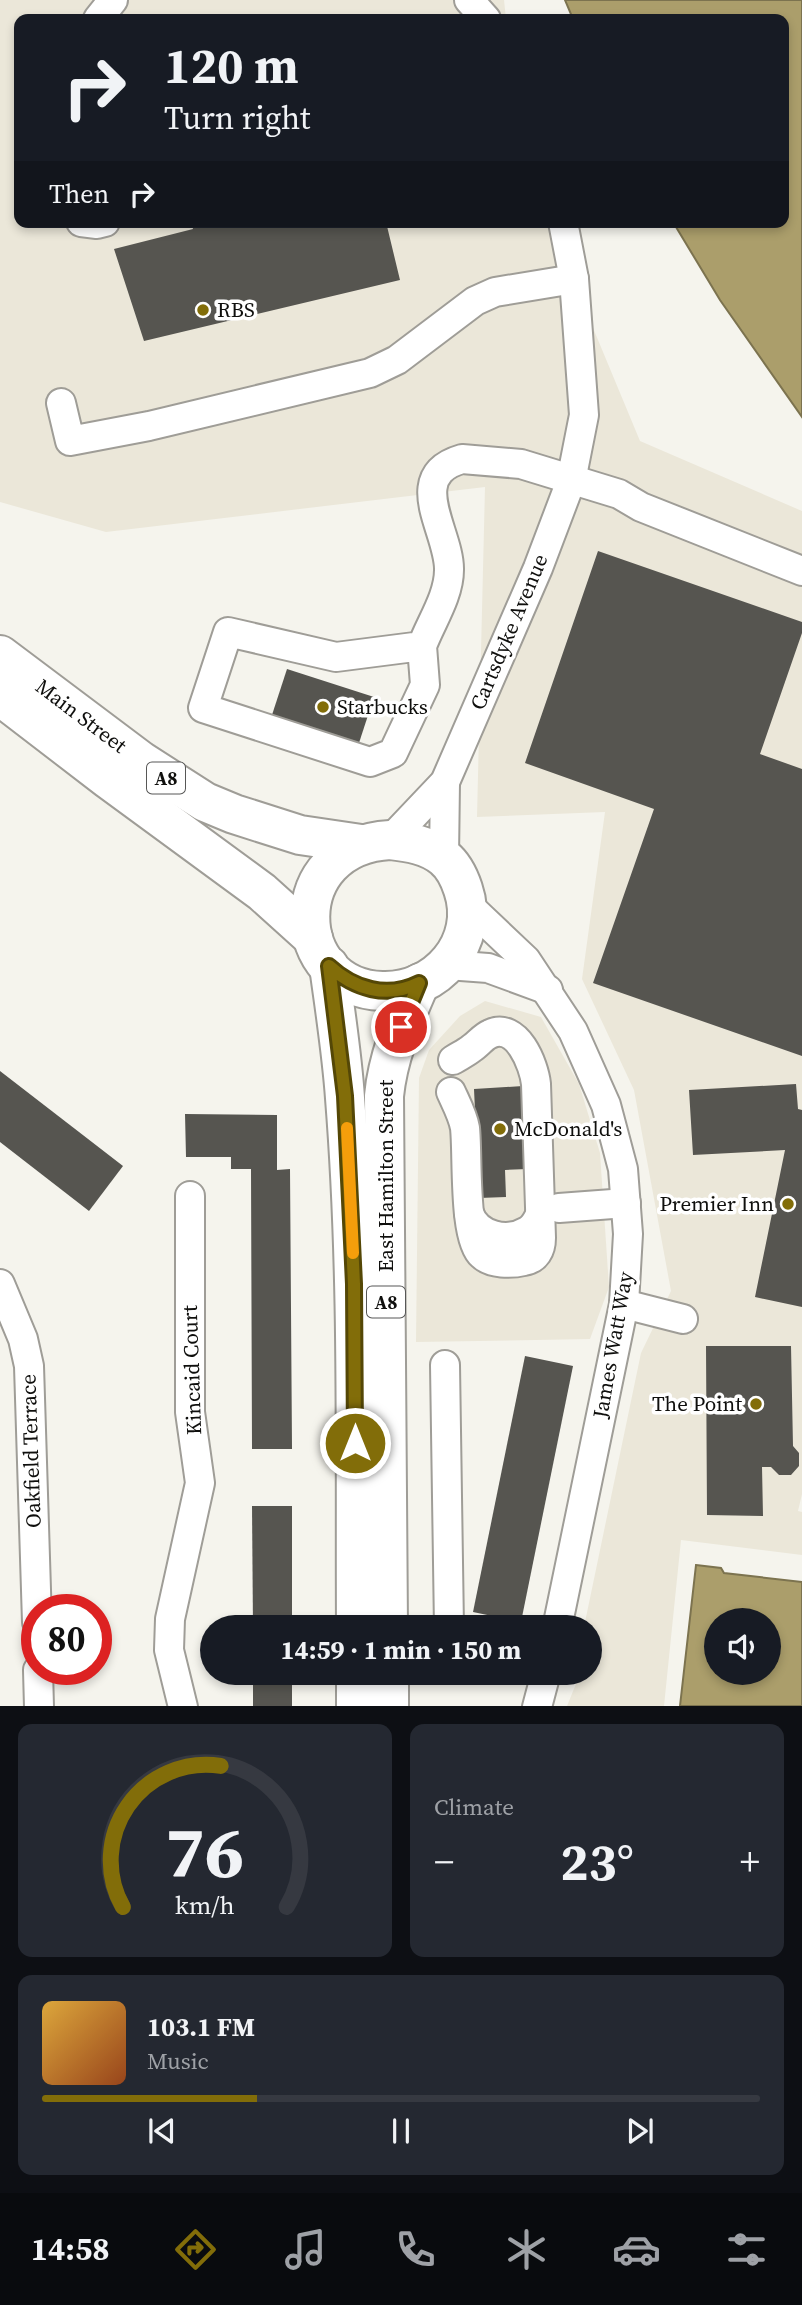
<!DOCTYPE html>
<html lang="en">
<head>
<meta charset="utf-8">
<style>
  body { margin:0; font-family:"Source Serif 4",serif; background:#242831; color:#f1f3f6; height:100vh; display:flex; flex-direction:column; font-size:26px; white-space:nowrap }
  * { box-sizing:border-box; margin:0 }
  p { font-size:23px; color:#9ea1a6 }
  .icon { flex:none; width:38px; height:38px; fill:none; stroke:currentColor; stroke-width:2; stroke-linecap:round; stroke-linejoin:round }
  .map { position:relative; height:1706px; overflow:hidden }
  .sheet { display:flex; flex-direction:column; gap:18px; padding:18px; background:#0d0f14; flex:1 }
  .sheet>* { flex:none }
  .banner { position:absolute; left:14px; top:14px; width:775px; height:214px; border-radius:14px; box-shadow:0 4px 10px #0003; background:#171b24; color:#f1f3f6; overflow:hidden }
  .buttons { position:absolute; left:704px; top:1608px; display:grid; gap:14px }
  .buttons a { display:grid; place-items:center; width:77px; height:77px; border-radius:50%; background:#171b24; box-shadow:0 4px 10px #0003; font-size:35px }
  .speed { position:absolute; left:21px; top:1594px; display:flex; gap:14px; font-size:35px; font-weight:700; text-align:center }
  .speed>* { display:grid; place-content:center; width:91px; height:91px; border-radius:50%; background:#171b24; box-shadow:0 4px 10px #0003; line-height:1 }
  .speed .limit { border:10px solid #d22; background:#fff; color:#111 }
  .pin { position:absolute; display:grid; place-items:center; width:60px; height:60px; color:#fff; margin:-30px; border:4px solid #fff; border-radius:50%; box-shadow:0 2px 7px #0007 }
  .me { position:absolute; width:77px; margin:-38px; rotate:0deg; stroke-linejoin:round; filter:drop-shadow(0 0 5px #0008) }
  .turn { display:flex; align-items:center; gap:24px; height:147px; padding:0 35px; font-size:32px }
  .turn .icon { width:91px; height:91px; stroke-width:2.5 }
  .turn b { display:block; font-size:49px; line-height:60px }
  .then { display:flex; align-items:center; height:66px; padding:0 35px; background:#0003; gap:14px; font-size:26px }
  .big { font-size:52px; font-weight:700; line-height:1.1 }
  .sheet .card { flex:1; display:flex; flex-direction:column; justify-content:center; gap:10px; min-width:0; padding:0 24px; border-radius:14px; background:#242831 }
  .sheet .dial { align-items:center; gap:0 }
  .dial svg { height:182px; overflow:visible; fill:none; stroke:#363941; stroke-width:7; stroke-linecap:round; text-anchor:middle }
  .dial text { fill:#f1f3f6; stroke:none }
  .song { display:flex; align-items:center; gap:21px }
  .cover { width:84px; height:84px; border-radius:10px; background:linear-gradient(135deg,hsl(40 70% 55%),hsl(20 70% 35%)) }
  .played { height:7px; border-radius:4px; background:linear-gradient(90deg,#826d09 30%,#363941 30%) }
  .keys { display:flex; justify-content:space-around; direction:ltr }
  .heat { display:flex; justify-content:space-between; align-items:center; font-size:38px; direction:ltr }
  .sheet .tiles { flex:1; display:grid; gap:18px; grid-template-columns:1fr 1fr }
  .card:last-child { grid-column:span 2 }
  .trip { position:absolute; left:200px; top:1615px; width:402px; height:70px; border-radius:35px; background:#171b24; box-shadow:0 4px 10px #0003; font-weight:700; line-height:70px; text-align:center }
  .tab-bar { display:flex; height:112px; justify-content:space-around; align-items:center; background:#090b0e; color:#9ea1a6 }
  .tab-bar .icon { width:49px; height:49px }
  .tab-bar .active { color:#826d09 }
  .tab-bar b { font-size:32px; color:#f1f3f6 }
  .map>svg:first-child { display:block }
</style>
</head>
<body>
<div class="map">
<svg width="802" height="1707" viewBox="0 0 802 1707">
  <rect width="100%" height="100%" fill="#f5f4ed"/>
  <g fill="#ebe7d9">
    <path d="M0,0H504L506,19H19V222H549L640,441L802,511V1494L798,1511L802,1512V1555L681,1540L664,1706H567L576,1684L578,1673H590V1628L584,1627L641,1353L671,1291L634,1090L582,979L605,812L477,817L485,487L106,532L0,502Z"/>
    <path d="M485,1001L541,1017L579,1084L600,1153L609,1287L590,1339L416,1342L419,1078L429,1050L460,1016Z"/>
  </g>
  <g fill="#ab9e6b" stroke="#7c734f" stroke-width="2" fill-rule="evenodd">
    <path d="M565,0H802V417L720,300L673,222H784V19H573Z"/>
    <path d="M696,1565L721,1568L724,1573L802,1582V1706H680ZM716,1620H768V1673H716Z"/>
  </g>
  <g fill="#565550">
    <path d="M191,222H386L400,280L144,341L114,249L193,229Z"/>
    <path d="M598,551L802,622V633L760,754L802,769V1056L593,983L654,809L525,763Z"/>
    <path d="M287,669L374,697L358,746L271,718Z"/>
    <path d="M0,1071L123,1166L89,1211L0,1142Z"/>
    <path d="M796,1084L798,1109L802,1110V1307L755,1297L785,1150L693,1155L689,1090Z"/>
    <path d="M523,1086L527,1169L505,1170L506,1197L479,1198L474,1089Z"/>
    <path d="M185,1114L277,1115V1170L290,1169L292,1449H252L251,1169H231V1157H186Z"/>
    <path d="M706,1346H791L793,1446L799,1453V1466L791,1475H779L771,1467H762L763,1516L707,1515Z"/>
    <path d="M525,1356L573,1366L521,1622L473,1612Z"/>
    <path d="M252,1506H292V1628H253Z"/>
    <rect x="253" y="1673" width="39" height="34"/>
  </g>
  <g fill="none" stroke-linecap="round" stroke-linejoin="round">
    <defs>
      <g id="minor">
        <path d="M469,0L486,19"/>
        <path d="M98,19L113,0"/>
        <path d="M81,222L97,224L105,222"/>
        <path d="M61,403L70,441L149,426L370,373L397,360L475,301L495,292L574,279"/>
        <path d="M422,646L425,685L393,753L370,762L203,708L228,632L336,657L422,646C431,622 449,596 449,570C450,532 403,476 462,459L521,464L619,494L641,507L802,571"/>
        <path d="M390,840L445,782L538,568L571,481L584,415L574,279L563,222"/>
        <path d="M444,857L445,782"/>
        <path d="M469,906L526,960L573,1031L606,1105L623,1169L628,1234L624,1304L557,1628"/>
        <path d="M447,965L488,968L548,990"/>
        <path d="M451,1092C456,1103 463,1116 465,1128C468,1155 463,1239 482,1255C491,1264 511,1264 524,1261C536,1259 541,1250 541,1238L536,1084C534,1065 517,1021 490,1034C483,1037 478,1044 472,1048C466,1053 459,1056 453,1060"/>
        <path d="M559,1208L626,1203"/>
        <path d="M469,1213C477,1236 507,1243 527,1231C535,1227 537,1220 541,1213"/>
        <path d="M0,1284L23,1339L29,1366L37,1622"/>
        <path d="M624,1304L683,1319"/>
        <path d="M445,1365L449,1628"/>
        <path d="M38,1670L39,1707"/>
        <path d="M183,1707L169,1650L170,1619L200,1483L190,1412V1196"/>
        <path d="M537,1707L546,1673"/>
      </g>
      <g id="highway">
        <path d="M0,655L141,761L205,802L234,814L300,835L361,844"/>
        <path d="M0,696L108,779L262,892L313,938"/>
        <path d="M390,840C408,842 429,845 444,858C454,866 459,877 463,889C481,942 437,993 382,991C288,988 282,846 390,840Z"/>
        <path d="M329,966C335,1010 342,1054 345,1098C359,1274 355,1451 356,1628"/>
        <path d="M388,1628L384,1096C388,1055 404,1020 420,983"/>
        <path d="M356,1673V1707"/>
        <path d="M389,1673V1707"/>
      </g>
    </defs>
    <use href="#minor" stroke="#9f9d97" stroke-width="32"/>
    <use href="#highway" stroke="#9f9d97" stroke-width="42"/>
    <use href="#minor" stroke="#fff" stroke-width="28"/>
    <use href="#highway" stroke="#fff" stroke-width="38"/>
  </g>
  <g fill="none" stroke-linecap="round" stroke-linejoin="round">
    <defs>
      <path id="route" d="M355,1443L354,1284L345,1096L329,966C354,989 387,999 419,983L401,1027"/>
    </defs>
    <use href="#route" stroke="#544706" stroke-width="18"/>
    <use href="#route" stroke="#826d09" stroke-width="12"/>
    <path stroke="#f59e0b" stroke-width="12" d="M347,1128L353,1253"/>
  </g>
  <g fill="#826d09" stroke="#fff" stroke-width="2.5">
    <circle cx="203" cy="310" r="7"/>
    <circle cx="323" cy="707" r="7"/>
    <circle cx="500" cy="1129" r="7"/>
    <circle cx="788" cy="1204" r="7"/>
    <circle cx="756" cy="1404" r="7"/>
  </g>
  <g text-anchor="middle" stroke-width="7" stroke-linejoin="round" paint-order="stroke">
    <g fill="#fff" stroke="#575756" stroke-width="2">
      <rect x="147" y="762.5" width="38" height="31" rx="5"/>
      <rect x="367" y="1286.5" width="38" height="31" rx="5"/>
    </g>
    <g font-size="19" font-weight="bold" fill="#0f0f0d">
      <text x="166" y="785">A8</text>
      <text x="386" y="1309">A8</text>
    </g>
    <g font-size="21" fill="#0f0f0d" stroke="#fff" text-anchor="start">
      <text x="217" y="317">RBS</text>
      <text x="337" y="714">Starbucks</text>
      <text x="514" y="1136">McDonald's</text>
      <text x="774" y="1211" text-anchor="end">Premier Inn</text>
      <text x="742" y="1411" text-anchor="end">The Point</text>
    </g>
    <g font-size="21" fill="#0f0f0d" stroke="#fff">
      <text transform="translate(509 632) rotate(-67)" y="7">Cartsdyke Avenue</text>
      <text transform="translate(81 716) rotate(37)" y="7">Main Street</text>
      <text transform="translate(386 1176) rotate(-90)" y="7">East Hamilton Street</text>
      <text transform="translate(613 1345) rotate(-80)" y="7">James Watt Way</text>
      <text transform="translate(192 1370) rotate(-92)" y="7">Kincaid Court</text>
      <text transform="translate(31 1451) rotate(-92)" y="7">Oakfield Terrace</text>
    </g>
  </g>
</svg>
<div class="buttons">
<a><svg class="icon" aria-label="sound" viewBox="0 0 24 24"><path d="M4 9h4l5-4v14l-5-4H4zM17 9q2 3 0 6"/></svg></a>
</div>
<div class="speed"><div class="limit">80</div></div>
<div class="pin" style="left:401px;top:1027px;background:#d93025"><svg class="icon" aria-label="arrive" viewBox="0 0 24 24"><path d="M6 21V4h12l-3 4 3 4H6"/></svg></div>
<svg class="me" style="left:355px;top:1443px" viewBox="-20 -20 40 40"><circle r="17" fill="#826d09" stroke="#fff" stroke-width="3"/><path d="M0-11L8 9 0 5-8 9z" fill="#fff"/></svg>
<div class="trip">14:59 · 1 min · 150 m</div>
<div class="banner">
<div class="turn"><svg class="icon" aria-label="right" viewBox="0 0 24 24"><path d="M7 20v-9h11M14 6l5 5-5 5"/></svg><div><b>120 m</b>Turn right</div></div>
<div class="then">Then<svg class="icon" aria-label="right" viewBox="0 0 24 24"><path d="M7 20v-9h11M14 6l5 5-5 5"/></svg></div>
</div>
</div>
<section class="sheet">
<div class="tiles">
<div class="card dial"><svg viewBox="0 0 100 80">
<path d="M14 69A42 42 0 1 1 86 69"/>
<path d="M14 69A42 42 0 0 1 57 7" stroke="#826d09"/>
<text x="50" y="56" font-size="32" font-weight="700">76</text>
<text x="50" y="72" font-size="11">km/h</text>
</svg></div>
<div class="card"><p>Climate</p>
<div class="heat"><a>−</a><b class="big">23°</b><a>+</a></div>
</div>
<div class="card">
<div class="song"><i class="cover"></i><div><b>103.1 FM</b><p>Music</p></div></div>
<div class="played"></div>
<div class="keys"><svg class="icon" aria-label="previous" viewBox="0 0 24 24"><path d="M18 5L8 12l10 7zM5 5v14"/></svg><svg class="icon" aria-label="pause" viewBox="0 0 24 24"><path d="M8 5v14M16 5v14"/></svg><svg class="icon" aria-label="next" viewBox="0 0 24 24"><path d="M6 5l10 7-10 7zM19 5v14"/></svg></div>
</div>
</div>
</section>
<nav class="tab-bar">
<b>14:58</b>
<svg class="icon active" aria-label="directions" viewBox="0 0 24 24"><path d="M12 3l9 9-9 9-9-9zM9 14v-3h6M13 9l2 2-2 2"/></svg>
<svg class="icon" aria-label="music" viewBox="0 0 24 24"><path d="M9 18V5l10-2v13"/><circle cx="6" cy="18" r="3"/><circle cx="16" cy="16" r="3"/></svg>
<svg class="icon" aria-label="phone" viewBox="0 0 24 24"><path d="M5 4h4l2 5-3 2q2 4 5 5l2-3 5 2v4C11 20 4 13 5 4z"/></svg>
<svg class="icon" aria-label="climate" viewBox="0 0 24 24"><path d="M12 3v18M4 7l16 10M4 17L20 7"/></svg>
<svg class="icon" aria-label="car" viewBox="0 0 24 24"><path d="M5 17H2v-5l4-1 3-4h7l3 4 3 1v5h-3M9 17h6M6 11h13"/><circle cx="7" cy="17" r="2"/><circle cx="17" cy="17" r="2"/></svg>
<svg class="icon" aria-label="filters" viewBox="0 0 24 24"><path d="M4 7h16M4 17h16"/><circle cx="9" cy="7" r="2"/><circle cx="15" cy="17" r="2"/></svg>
</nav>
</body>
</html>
